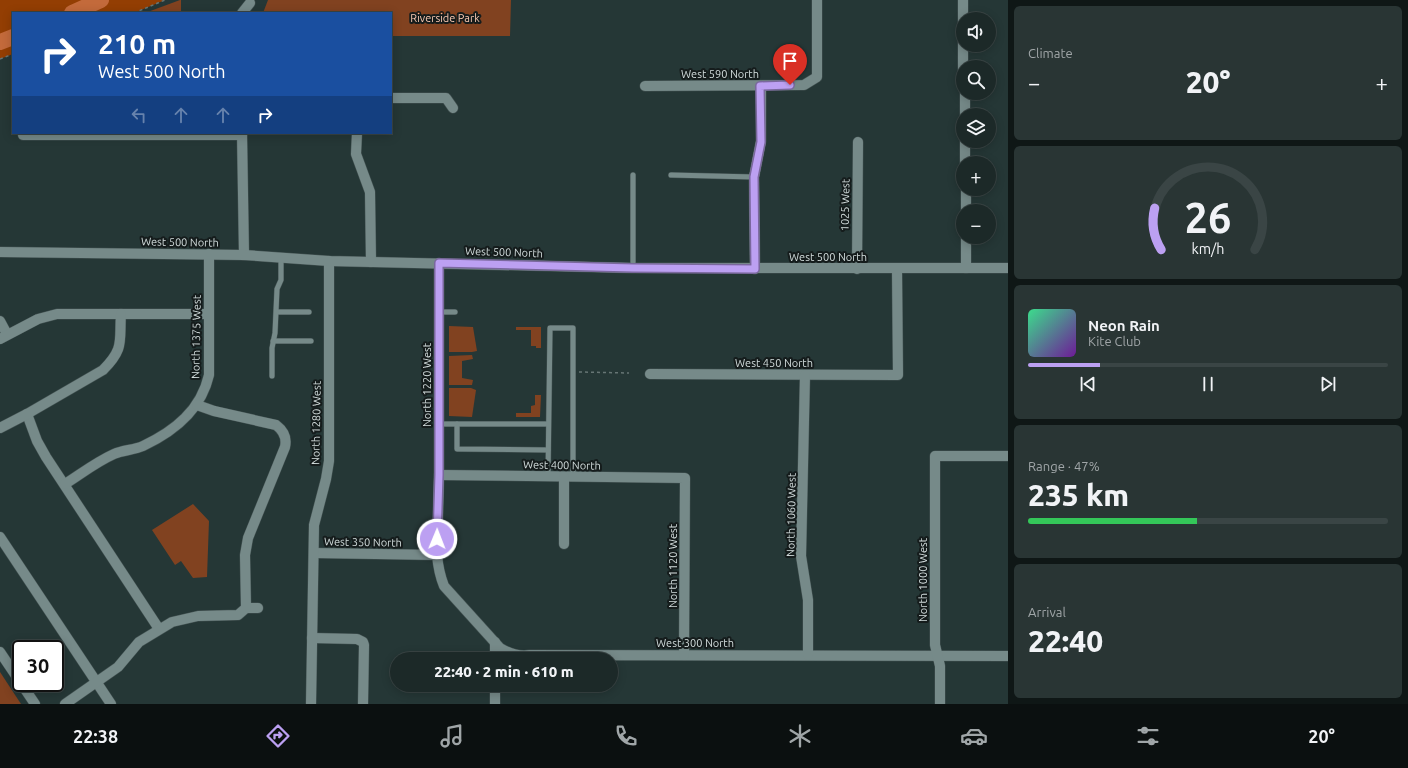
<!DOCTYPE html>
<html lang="en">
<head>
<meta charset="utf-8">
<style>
  body { margin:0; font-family:Ubuntu,sans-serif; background:#293534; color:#f1f3f6; height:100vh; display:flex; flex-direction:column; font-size:15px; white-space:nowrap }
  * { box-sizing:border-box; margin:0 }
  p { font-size:13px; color:#a0a6a8 }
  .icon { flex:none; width:22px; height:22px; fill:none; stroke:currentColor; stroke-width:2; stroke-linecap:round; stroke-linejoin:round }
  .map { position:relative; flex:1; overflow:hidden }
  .side { display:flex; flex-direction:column; gap:6px; padding:6px; background:#0f1716; width:400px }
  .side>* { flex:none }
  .top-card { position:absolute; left:12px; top:12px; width:380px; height:122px; border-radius:0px; box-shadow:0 2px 10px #0003,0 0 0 1px #3a4545; background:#1a4fa0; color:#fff; overflow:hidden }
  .tools { position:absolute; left:956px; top:12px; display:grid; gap:8px }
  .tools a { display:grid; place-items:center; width:40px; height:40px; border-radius:50%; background:#1c2928; box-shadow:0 2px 10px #0003,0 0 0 1px #3a4545; font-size:20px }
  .speed { position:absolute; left:12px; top:640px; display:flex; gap:8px; font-size:20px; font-weight:700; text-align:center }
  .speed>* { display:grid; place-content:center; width:52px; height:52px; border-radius:50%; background:#1c2928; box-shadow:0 2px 10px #0003,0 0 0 1px #3a4545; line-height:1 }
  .speed .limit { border:2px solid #111; border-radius:6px; background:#fff; color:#111 }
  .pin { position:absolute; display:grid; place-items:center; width:34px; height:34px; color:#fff; margin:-41px -17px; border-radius:50% 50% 50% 0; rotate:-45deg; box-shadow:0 0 4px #0007 }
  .pin .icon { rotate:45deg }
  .me { position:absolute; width:44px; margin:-22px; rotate:1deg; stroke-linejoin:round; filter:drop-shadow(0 0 3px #0008) }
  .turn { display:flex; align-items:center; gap:14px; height:84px; padding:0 20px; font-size:18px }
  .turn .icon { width:52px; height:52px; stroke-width:2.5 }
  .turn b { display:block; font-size:28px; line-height:34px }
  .lanes { display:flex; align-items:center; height:38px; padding:0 20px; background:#0003; justify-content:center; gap:20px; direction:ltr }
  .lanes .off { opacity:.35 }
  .big { font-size:30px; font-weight:800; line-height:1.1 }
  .side .tile { flex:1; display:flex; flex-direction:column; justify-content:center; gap:6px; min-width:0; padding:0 14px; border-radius:6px; background:#293534 }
  .side .dial { align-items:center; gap:0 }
  .dial svg { height:104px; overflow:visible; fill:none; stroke:#3a4545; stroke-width:7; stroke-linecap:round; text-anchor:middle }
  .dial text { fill:#f1f3f6; stroke:none }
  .song { display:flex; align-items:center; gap:12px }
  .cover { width:48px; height:48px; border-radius:6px; background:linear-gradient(135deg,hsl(150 70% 55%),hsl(280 70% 35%)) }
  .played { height:4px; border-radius:2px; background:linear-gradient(90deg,#bca0f2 20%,#3a4545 20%) }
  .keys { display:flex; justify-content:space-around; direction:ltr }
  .heat { display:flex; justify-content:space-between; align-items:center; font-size:22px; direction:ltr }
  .charge { height:6px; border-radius:3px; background:linear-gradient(90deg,#34c759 47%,#3a4545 0) }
  .trip { position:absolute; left:390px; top:652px; width:228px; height:40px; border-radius:20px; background:#1c2928; box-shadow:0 2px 10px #0003,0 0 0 1px #3a4545; font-weight:800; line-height:40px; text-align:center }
  .menu { display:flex; height:64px; justify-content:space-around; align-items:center; background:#0b1010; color:#a0a6a8 }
  .menu .icon { width:28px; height:28px }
  .menu .selected { color:#bca0f2 }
  .menu b { font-size:18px; color:#f1f3f6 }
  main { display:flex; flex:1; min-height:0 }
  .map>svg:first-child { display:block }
</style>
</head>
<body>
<main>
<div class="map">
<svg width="1008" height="704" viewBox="0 0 1008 704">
  <rect width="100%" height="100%" fill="#253736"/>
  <g fill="#814220">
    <path d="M180,0H181V13H145Z"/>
    <path d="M268,0H511L510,36H391V13H263Z"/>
    <path d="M449,326L473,327L477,351L472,352H449Z"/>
    <path d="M516,327H541V348H536V346H531V330H516Z"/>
    <path d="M472,355L473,359L462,361V378L473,380L472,385H449V356Z"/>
    <path d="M449,388H471L476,390L472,417L449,416Z"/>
    <path d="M535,395H541L540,417H516V413H531V406L535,405Z"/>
    <path d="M193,504L209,521L207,577L193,578L181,561L175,565L152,530Z"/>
    <path d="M0,672L21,704H0Z"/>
  </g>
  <path fill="#933e03" d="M0,0H165L134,13H13V54L0,59Z"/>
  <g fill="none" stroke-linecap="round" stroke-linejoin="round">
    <g stroke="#c36a3b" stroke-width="16">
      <path d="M72,13L101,0"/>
      <path d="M0,42L13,37"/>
    </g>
    <defs>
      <g id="service">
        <path d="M633,175V268"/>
        <path d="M671,175L754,177"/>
        <path d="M277,312H309"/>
        <path d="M439,312H455"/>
        <path d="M273,341H311"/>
        <path d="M272,376V348L275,333L277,289L281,280V258"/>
        <path d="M438,424H548"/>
        <path d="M457,424V449L548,450"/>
        <path d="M548,477L550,328H573V477"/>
      </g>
      <g id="minor">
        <path d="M963,0V75"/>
        <path d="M242,13L250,3"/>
        <path d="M645,86L804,85L817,77V0"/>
        <path d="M965,93V115"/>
        <path d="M391,98H446L453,108"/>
        <path d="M242,133L244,255"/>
        <path d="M357,133L356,154L370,192L371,262"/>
        <path d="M23,135H242"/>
        <path d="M965,141V163"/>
        <path d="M966,189V211"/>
        <path d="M966,237V268"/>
        <path d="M439,263V475L437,555C438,566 440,576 444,586L500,648C510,654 519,657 530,655L1008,656"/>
        <path d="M755,269L754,177L761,141V86"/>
        <path d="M857,269L858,142"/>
        <path d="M0,321L7,334"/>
        <path d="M0,339L38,319L57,314H208"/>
        <path d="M650,374L898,375L897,269"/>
        <path d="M805,375L801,556L808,600V655"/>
        <path d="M27,414L37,441L46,457L159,629"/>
        <path d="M0,428L27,414L103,370C125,348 119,341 121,314"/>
        <path d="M439,475L685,478L684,655"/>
        <path d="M564,477V544"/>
        <path d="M65,484C81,474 96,462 114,454C123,450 134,450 143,446C175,431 201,410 209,375V254"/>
        <path d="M0,537L111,704"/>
        <path d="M314,553L437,555"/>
        <path d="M246,608H258"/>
        <path d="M312,638L357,639L363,642L364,645L363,704"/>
        <path d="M495,642V659"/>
        <path d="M495,685V704"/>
        <path d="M65,704L118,667L139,642L172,622L198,616L238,615L246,608L245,555L248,538L285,447C287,438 284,431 276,425L214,411L197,405"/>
        <path d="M311,704L314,525L326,479L329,461V261"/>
        <path d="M940,704V666L935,645V456H1008"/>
      </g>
      <g id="tertiary">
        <path d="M0,252L244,255L329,261L633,268H1008"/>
        <path d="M0,652L35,704"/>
      </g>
    </defs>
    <use href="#service" stroke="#445353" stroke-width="6"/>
    <use href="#minor" stroke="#445353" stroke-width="11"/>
    <use href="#tertiary" stroke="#445353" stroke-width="11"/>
    <g stroke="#667574" stroke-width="1.5" stroke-dasharray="3 3" stroke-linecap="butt">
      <path d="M134,13L165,0"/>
      <path d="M0,59L13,54"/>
      <path d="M579,372L629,373"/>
    </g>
    <use href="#service" stroke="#768a89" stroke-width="5"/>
    <use href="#minor" stroke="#768a89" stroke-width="10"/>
    <use href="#tertiary" stroke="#768a89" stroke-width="10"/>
  </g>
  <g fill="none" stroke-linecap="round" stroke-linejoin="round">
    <defs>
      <path id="route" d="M437,539L439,475V263L633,268L755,269L754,177L761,142L760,86L790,85"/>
    </defs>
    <use href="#route" stroke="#7a689d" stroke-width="10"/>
    <use href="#route" stroke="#bca0f2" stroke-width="7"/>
  </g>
  <g text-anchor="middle" stroke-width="4" stroke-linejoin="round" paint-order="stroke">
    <g font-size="11" fill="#facab3" stroke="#151c1c">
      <text x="445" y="22">Riverside Park</text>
    </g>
    <g font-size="11" fill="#d3dddd" stroke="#151c1c">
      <text x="720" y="78">West 590 North</text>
      <text transform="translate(845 205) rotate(-89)" y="4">1025 West</text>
      <text transform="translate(180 242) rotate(1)" y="4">West 500 North</text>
      <text transform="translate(504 252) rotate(2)" y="4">West 500 North</text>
      <text x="828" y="261">West 500 North</text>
      <text transform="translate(196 337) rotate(-89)" y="4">North 1375 West</text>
      <text x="774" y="367">West 450 North</text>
      <text transform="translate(427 385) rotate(-90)" y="4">North 1220 West</text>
      <text transform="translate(316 423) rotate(-89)" y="4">North 1280 West</text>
      <text transform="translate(562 465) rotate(1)" y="4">West 400 North</text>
      <text transform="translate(791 515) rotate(-89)" y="4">North 1060 West</text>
      <text transform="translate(363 542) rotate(1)" y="4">West 350 North</text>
      <text transform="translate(673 566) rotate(-90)" y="4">North 1120 West</text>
      <text transform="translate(923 580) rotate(-90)" y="4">North 1000 West</text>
      <text x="695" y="647">West 300 North</text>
    </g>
  </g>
</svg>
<div class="tools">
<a><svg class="icon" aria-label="sound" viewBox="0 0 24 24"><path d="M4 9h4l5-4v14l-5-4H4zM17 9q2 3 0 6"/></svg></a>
<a><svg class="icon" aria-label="search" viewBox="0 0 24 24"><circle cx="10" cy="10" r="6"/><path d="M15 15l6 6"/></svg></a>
<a><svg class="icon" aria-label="layers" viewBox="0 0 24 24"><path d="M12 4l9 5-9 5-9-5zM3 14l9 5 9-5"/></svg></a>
<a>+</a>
<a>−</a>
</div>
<div class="speed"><div class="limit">30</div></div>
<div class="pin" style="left:790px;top:85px;background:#d93025"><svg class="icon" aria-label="arrive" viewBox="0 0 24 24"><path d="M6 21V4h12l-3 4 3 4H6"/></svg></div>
<svg class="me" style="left:437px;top:539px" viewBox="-20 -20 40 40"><circle r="17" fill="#bca0f2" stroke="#fff" stroke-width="3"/><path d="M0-11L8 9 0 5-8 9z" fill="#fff"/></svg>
<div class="trip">22:40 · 2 min · 610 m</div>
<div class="top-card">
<div class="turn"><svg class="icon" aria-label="right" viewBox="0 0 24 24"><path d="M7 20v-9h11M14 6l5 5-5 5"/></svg><div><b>210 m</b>West 500 North</div></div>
<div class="lanes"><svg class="icon off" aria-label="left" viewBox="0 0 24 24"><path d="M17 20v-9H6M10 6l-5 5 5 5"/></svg><svg class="icon off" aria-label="ahead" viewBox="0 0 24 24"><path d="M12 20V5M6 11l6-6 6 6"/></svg><svg class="icon off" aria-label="ahead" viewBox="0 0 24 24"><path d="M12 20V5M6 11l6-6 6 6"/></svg><svg class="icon" aria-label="right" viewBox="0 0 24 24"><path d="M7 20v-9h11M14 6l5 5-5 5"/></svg></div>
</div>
</div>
<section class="side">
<div class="tile"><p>Climate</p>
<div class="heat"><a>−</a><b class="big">20°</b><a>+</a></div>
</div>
<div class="tile dial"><svg viewBox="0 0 100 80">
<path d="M14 69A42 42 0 1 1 86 69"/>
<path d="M14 69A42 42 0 0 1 9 37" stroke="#bca0f2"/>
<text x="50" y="56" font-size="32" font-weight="700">26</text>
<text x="50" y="72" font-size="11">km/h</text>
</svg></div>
<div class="tile">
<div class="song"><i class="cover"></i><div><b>Neon Rain</b><p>Kite Club</p></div></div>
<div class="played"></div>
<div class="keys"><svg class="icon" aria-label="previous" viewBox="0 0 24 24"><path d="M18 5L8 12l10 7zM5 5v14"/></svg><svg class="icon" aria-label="pause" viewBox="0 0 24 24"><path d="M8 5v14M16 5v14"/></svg><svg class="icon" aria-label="next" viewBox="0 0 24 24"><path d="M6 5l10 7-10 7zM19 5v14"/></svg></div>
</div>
<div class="tile"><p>Range · 47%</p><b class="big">235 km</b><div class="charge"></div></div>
<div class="tile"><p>Arrival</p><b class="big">22:40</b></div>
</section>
</main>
<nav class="menu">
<b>22:38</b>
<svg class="icon selected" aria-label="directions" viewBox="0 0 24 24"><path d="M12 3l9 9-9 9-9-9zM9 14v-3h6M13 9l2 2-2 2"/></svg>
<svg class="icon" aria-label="music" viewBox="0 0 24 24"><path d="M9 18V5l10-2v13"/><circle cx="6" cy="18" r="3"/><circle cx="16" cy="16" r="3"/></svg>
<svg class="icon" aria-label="phone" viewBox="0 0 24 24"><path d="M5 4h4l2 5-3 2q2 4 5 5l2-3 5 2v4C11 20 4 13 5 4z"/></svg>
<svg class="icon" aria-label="climate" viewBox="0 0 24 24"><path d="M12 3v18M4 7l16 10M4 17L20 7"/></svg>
<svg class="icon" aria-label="car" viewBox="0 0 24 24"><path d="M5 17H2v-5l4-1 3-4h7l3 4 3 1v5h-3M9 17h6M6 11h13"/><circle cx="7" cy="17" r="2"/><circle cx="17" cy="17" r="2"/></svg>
<svg class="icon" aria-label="filters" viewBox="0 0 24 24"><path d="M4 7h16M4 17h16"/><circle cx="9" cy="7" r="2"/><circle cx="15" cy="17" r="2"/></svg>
<b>20°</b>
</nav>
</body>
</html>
